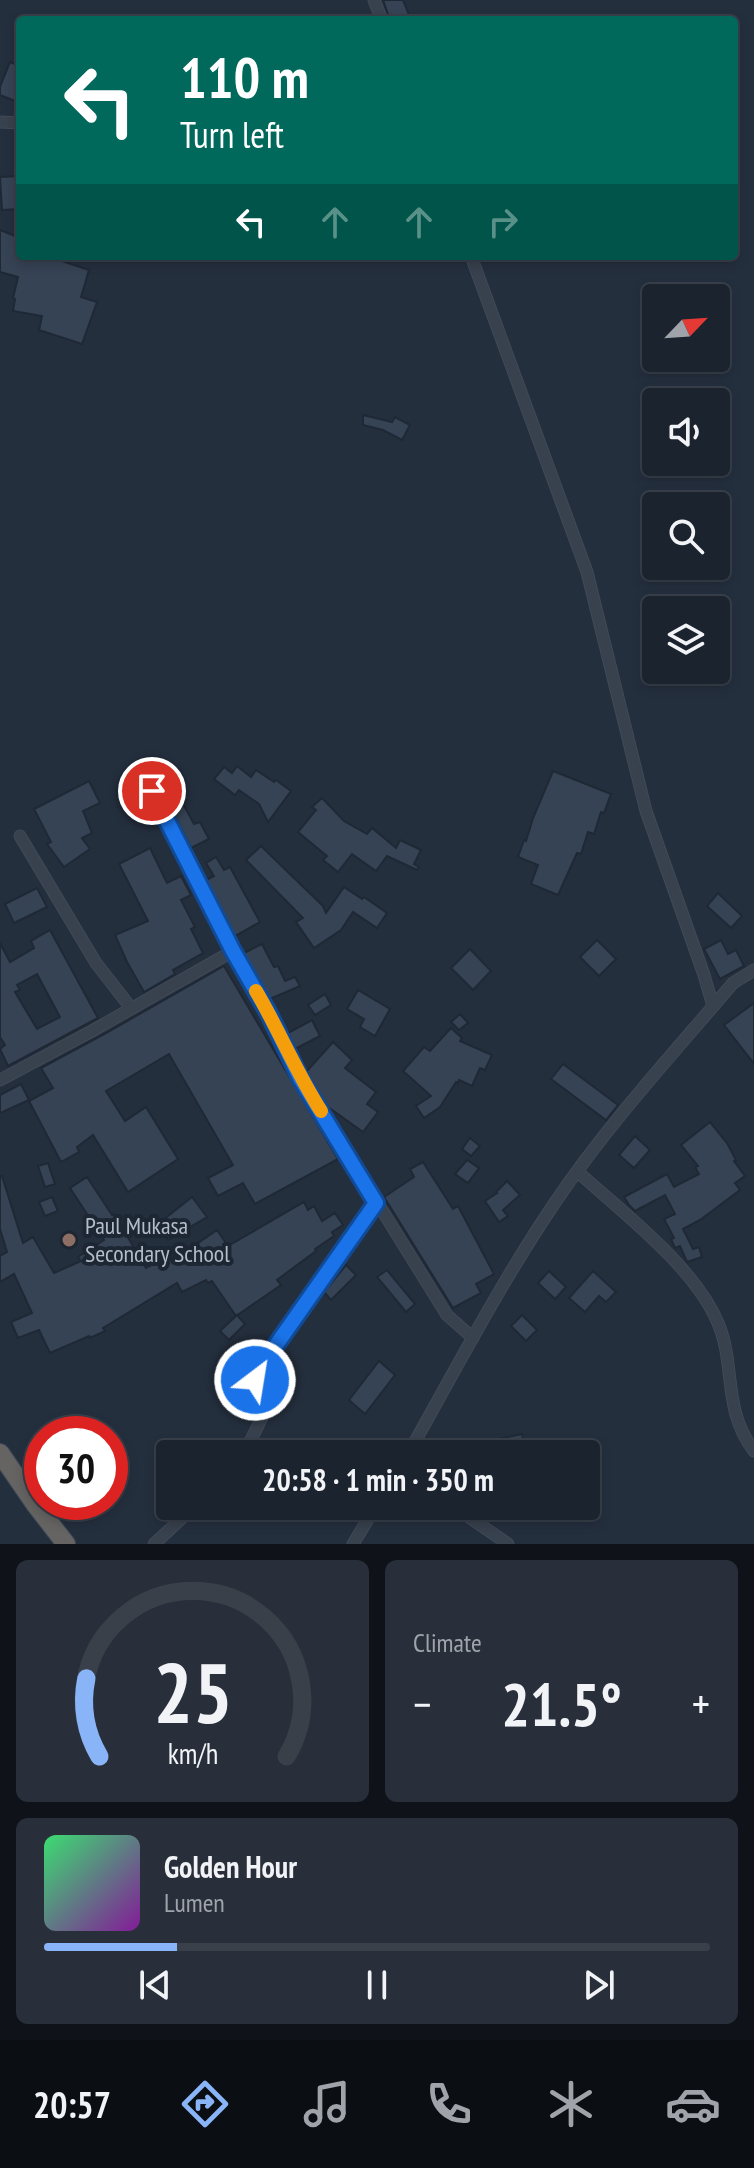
<!DOCTYPE html>
<html lang="en">
<head>
<meta charset="utf-8">
<style>
  body { margin:0; font-family:"PT Sans Narrow",sans-serif; background:#282f3a; color:#f1f3f6; height:100vh; display:flex; flex-direction:column; font-size:30px; white-space:nowrap }
  * { box-sizing:border-box; margin:0 }
  p { font-size:26px; color:#a0a4aa }
  .icon { flex:none; width:44px; height:44px; fill:none; stroke:currentColor; stroke-width:2; stroke-linecap:round; stroke-linejoin:round }
  .map { position:relative; height:1544px; overflow:hidden }
  .panel { display:flex; flex-direction:column; gap:16px; padding:16px; background:#0f1319; flex:1 }
  .panel>* { flex:none }
  .guide { position:absolute; left:16px; top:16px; width:722px; height:244px; border-radius:8px; box-shadow:0 4px 12px #0003,0 0 0 2px #39404a; background:#00695c; color:#fff; overflow:hidden }
  .needle { width:52px; rotate:65deg }
  .controls { position:absolute; left:642px; top:284px; display:grid; gap:16px }
  .controls a { display:grid; place-items:center; width:88px; height:88px; border-radius:8px; background:#1b232e; box-shadow:0 4px 12px #0003,0 0 0 2px #39404a; font-size:40px }
  .speed { position:absolute; left:24px; top:1416px; display:flex; gap:16px; font-size:40px; font-weight:700; text-align:center }
  .speed>* { display:grid; place-content:center; width:104px; height:104px; border-radius:50%; background:#1b232e; box-shadow:0 4px 12px #0003,0 0 0 2px #39404a; line-height:1 }
  .speed .limit { border:12px solid #d22; background:#fff; color:#111 }
  .pin { position:absolute; display:grid; place-items:center; width:68px; height:68px; color:#fff; margin:-34px; border:4px solid #fff; border-radius:50%; box-shadow:0 2px 8px #0007 }
  .me { position:absolute; width:88px; margin:-44px; rotate:31deg; stroke-linejoin:round; filter:drop-shadow(0 0 6px #0008) }
  .turn { display:flex; align-items:center; gap:28px; height:168px; padding:0 32px; font-size:36px }
  .turn .icon { width:104px; height:104px; stroke-width:2.5 }
  .turn b { display:block; font-size:56px; line-height:68px }
  .lanes { display:flex; align-items:center; height:76px; padding:0 32px; background:#0003; justify-content:center; gap:40px; direction:ltr }
  .lanes .off { opacity:.35 }
  .big { font-size:60px; font-weight:700; line-height:1.1 }
  .panel .widget { flex:1; display:flex; flex-direction:column; justify-content:center; gap:12px; min-width:0; padding:0 28px; border-radius:12px; background:#282f3a }
  .panel .dial { align-items:center; gap:0 }
  .dial svg { height:208px; overflow:visible; fill:none; stroke:#39404a; stroke-width:7; stroke-linecap:round; text-anchor:middle }
  .dial text { fill:#f1f3f6; stroke:none }
  .song { display:flex; align-items:center; gap:24px }
  .cover { width:96px; height:96px; border-radius:12px; background:linear-gradient(135deg,hsl(140 70% 55%),hsl(290 70% 35%)) }
  .played { height:8px; border-radius:4px; background:linear-gradient(90deg,#8ab4f8 20%,#39404a 20%) }
  .keys { display:flex; justify-content:space-around; direction:ltr }
  .heat { display:flex; justify-content:space-between; align-items:center; font-size:44px; direction:ltr }
  .panel .tiles { flex:1; display:grid; gap:16px; grid-template-columns:1fr 1fr }
  .widget:last-child { grid-column:span 2 }
  .trip { position:absolute; left:156px; top:1440px; width:444px; height:80px; border-radius:8px; background:#1b232e; box-shadow:0 4px 12px #0003,0 0 0 2px #39404a; font-weight:700; line-height:80px; text-align:center }
  .tab-bar { display:flex; height:128px; justify-content:space-around; align-items:center; background:#0b0e12; color:#a0a4aa }
  .tab-bar .icon { width:56px; height:56px }
  .tab-bar .on { color:#8ab4f8 }
  .tab-bar b { font-size:36px; color:#f1f3f6 }
  .map>svg:first-child { display:block }
</style>
</head>
<body>
<div class="map">
<svg width="754" height="1544" viewBox="0 0 754 1544">
  <rect width="100%" height="100%" fill="#242f3e"/>
  <g fill="#364354" stroke="#1f2835" stroke-width="2" fill-rule="evenodd">
    <path d="M383,0H403L409,15L397,20H390Z"/>
    <path d="M10,62L20,66V103L0,95V87Z"/>
    <path d="M20,176V209L2,210L0,177Z"/>
    <path d="M0,230L20,238V256H47L89,270L81,297L97,302L82,344L39,330L42,316L13,311L15,299L13,298L18,277L0,272Z"/>
    <path d="M363,415L392,422L395,417L410,425L402,440L383,430L363,425Z"/>
    <path d="M695,494L700,506H689L685,498Z"/>
    <path d="M158,758L194,824L200,822L209,839L191,848L160,787L156,784L149,783L140,767Z"/>
    <path d="M237,766L251,777L256,770L274,782L276,780L291,791L268,822L259,804L239,790L235,795L214,779L224,767L232,773Z"/>
    <path d="M553,771L611,794L604,813L601,812L594,834L588,832L581,854L577,853L558,895L531,884L538,865L518,857L524,840L526,841L533,818Z"/>
    <path d="M89,781L100,803L83,811L92,833L82,838L90,849L64,867L47,844L51,842L34,809Z"/>
    <path d="M322,798L344,821L367,834L372,828L396,848L400,840L421,850L414,864L419,867L417,870L387,856L376,871L352,854L338,872L323,860L327,856L298,832L316,810L312,807Z"/>
    <path d="M261,846L323,906L326,913L344,887L362,899L364,897L387,913L377,928L353,912L341,930L314,948L296,922L303,918L246,860Z"/>
    <path d="M150,848L167,883L181,876L191,895L181,900L195,927L191,929L203,953L173,970L175,974L144,992L127,962L115,935L148,921L119,864Z"/>
    <path d="M216,857L224,870L230,867L260,922L235,936L206,880L214,876L206,863Z"/>
    <path d="M37,888L47,907L14,923L5,904Z"/>
    <path d="M718,893L742,916L731,928L707,906Z"/>
    <path d="M50,930L98,1018L8,1066L0,1049L5,1045L0,1037V943L10,962L34,948L31,941ZM37,974L60,1017L37,1029L15,992L20,990L17,985Z"/>
    <path d="M597,940L616,959L599,976L580,957Z"/>
    <path d="M721,940L728,954L736,950L744,966L720,979L704,949Z"/>
    <path d="M262,944L274,967L278,966L285,981L295,977L300,986L270,999L244,953Z"/>
    <path d="M470,949L491,971L473,990L451,968Z"/>
    <path d="M224,966L338,1159L255,1204L243,1183L218,1196L208,1178L233,1165L169,1054L106,1091L125,1121L146,1107L178,1159L128,1192L93,1135L77,1147L79,1152L61,1162L29,1101L53,1088L41,1068L106,1033Z"/>
    <path d="M358,990L390,1009L375,1036L360,1027L364,1019L347,1009Z"/>
    <path d="M325,994L331,1005L315,1015L308,1005Z"/>
    <path d="M754,1003V1064L724,1025Z"/>
    <path d="M460,1014L468,1023L459,1030L451,1022Z"/>
    <path d="M312,1020L320,1036L295,1049L288,1033Z"/>
    <path d="M451,1028L462,1038L460,1041L492,1055L485,1070L480,1068L472,1086L459,1080L458,1083L456,1082L440,1107L424,1118L416,1106L431,1096L403,1071L424,1047L430,1051Z"/>
    <path d="M333,1042L352,1060L345,1068L376,1092L367,1104L378,1112L363,1132L328,1107L306,1072Z"/>
    <path d="M563,1064L618,1105L606,1120L551,1079Z"/>
    <path d="M21,1084L29,1100L0,1113V1095Z"/>
    <path d="M710,1122L727,1143L736,1160L734,1161L745,1176L735,1183L740,1190L700,1220L683,1229L693,1249L699,1247L702,1257L687,1262L680,1246L675,1248L671,1239L674,1238L664,1219L675,1214L665,1195L635,1211L629,1205L624,1197L667,1174L674,1187L699,1174L695,1167L698,1166L681,1145Z"/>
    <path d="M635,1136L650,1150L634,1168L619,1155Z"/>
    <path d="M470,1138L480,1146L471,1156L462,1149Z"/>
    <path d="M467,1160L479,1168L468,1183L455,1174Z"/>
    <path d="M423,1162L453,1209L458,1206L494,1274L476,1284L481,1293L453,1308L384,1197L414,1177L410,1169Z"/>
    <path d="M48,1163L55,1184L45,1187L38,1166Z"/>
    <path d="M0,1176H2L23,1243L33,1237L54,1273L81,1261L78,1257L104,1240L70,1188L87,1177L112,1215L114,1214L146,1268L169,1256L172,1261L217,1230L228,1246L304,1202L308,1210L314,1206L322,1221L335,1213L343,1225L332,1232L334,1236L315,1249L316,1251L277,1280L281,1285L236,1316L212,1281L208,1283L206,1280L182,1292L177,1283L103,1328L105,1331L90,1338L89,1336L50,1353L39,1330L18,1338L11,1322L32,1313L14,1274L0,1282V1256L7,1252L0,1229Z"/>
    <path d="M507,1181L520,1195L503,1210L508,1216L499,1222L485,1201L497,1193L496,1192Z"/>
    <path d="M52,1197L58,1211L45,1216L39,1202Z"/>
    <path d="M192,1197L207,1217L168,1240L158,1224Z"/>
    <path d="M346,1265L356,1275L331,1300L324,1292Z"/>
    <path d="M387,1270L415,1304L406,1312L377,1277Z"/>
    <path d="M549,1271L566,1287L555,1299L538,1283Z"/>
    <path d="M593,1271L616,1292L606,1302L599,1296L585,1312L569,1298Z"/>
    <path d="M237,1315L245,1324L229,1340L220,1331Z"/>
    <path d="M522,1315L537,1330L526,1341L511,1326Z"/>
    <path d="M379,1361L395,1375L365,1414L349,1400Z"/>
    <path d="M522,1434L526,1454H487L484,1442Z"/>
  </g>
  <g fill="none" stroke-linecap="round" stroke-linejoin="round">
    <defs>
      <g id="minor">
        <path d="M374,0L382,20"/>
        <path d="M0,122L20,123"/>
        <path d="M471,256L587,572L646,811L704,975L713,1006"/>
        <path d="M152,791L233,951L269,1014L300,1078L447,1315L473,1338"/>
        <path d="M20,836L96,963L131,1008"/>
        <path d="M0,1080L92,1031L233,951"/>
        <path d="M578,1172C622,1212 695,1267 718,1323C736,1365 722,1409 754,1451"/>
        <path d="M240,1454L251,1440L270,1401L269,1397L255,1380V1375L376,1203"/>
        <path d="M408,1454C456,1369 501,1282 556,1201C609,1123 673,1054 733,983L754,970"/>
        <path d="M453,1506L508,1544"/>
        <path d="M154,1544L195,1506"/>
        <path d="M353,1544L376,1506"/>
      </g>
      <path id="trunk" d="M0,1453L35,1504L66,1544"/>
    </defs>
    <use href="#minor" stroke="#414a57" stroke-width="13"/>
    <use href="#trunk" stroke="#434c59" stroke-width="20"/>
    <use href="#minor" stroke="#38414e" stroke-width="11"/>
    <use href="#trunk" stroke="#656462" stroke-width="18"/>
  </g>
  <g fill="none" stroke-linecap="round" stroke-linejoin="round">
    <defs>
      <path id="route" d="M152,791L233,951L269,1014L300,1078L376,1203L255,1375V1380"/>
    </defs>
    <use href="#route" stroke="#114b97" stroke-width="20"/>
    <use href="#route" stroke="#1a73e8" stroke-width="14"/>
    <path stroke="#f59e0b" stroke-width="14" d="M256,991C279,1030 296,1072 321,1111"/>
  </g>
  <circle fill="#8d6e63" stroke="#1d2633" stroke-width="3" cx="69" cy="1240" r="8"/>
  <g text-anchor="middle" stroke-width="8" stroke-linejoin="round" paint-order="stroke">
    <g font-size="24" fill="#b4bcc9" stroke="#1d2633" text-anchor="start">
      <text x="85" y="1234">Paul Mukasa<tspan x="85" dy="28">Secondary School</tspan></text>
    </g>
  </g>
</svg>
<div class="controls">
<a><svg class="needle" viewBox="-14 -14 28 28"><path d="M0-13l5 13h-10z" fill="#e53935"/><path d="M0 13l5-13h-10z" fill="#a0a4aa"/></svg></a>
<a><svg class="icon" aria-label="sound" viewBox="0 0 24 24"><path d="M4 9h4l5-4v14l-5-4H4zM17 9q2 3 0 6"/></svg></a>
<a><svg class="icon" aria-label="search" viewBox="0 0 24 24"><circle cx="10" cy="10" r="6"/><path d="M15 15l6 6"/></svg></a>
<a><svg class="icon" aria-label="layers" viewBox="0 0 24 24"><path d="M12 4l9 5-9 5-9-5zM3 14l9 5 9-5"/></svg></a>
</div>
<div class="speed"><div class="limit">30</div></div>
<div class="pin" style="left:152px;top:791px;background:#d93025"><svg class="icon" aria-label="arrive" viewBox="0 0 24 24"><path d="M6 21V4h12l-3 4 3 4H6"/></svg></div>
<svg class="me" style="left:255px;top:1380px" viewBox="-20 -20 40 40"><circle r="17" fill="#1a73e8" stroke="#fff" stroke-width="3"/><path d="M0-11L8 9 0 5-8 9z" fill="#fff"/></svg>
<div class="trip">20:58 · 1 min · 350 m</div>
<div class="guide">
<div class="turn"><svg class="icon" aria-label="left" viewBox="0 0 24 24"><path d="M17 20v-9H6M10 6l-5 5 5 5"/></svg><div><b>110 m</b>Turn left</div></div>
<div class="lanes"><svg class="icon" aria-label="left" viewBox="0 0 24 24"><path d="M17 20v-9H6M10 6l-5 5 5 5"/></svg><svg class="icon off" aria-label="ahead" viewBox="0 0 24 24"><path d="M12 20V5M6 11l6-6 6 6"/></svg><svg class="icon off" aria-label="ahead" viewBox="0 0 24 24"><path d="M12 20V5M6 11l6-6 6 6"/></svg><svg class="icon off" aria-label="right" viewBox="0 0 24 24"><path d="M7 20v-9h11M14 6l5 5-5 5"/></svg></div>
</div>
</div>
<section class="panel">
<div class="tiles">
<div class="widget dial"><svg viewBox="0 0 100 80">
<path d="M14 69A42 42 0 1 1 86 69"/>
<path d="M14 69A42 42 0 0 1 9 39" stroke="#8ab4f8"/>
<text x="50" y="56" font-size="32" font-weight="700">25</text>
<text x="50" y="72" font-size="11">km/h</text>
</svg></div>
<div class="widget"><p>Climate</p>
<div class="heat"><a>−</a><b class="big">21.5°</b><a>+</a></div>
</div>
<div class="widget">
<div class="song"><i class="cover"></i><div><b>Golden Hour</b><p>Lumen</p></div></div>
<div class="played"></div>
<div class="keys"><svg class="icon" aria-label="previous" viewBox="0 0 24 24"><path d="M18 5L8 12l10 7zM5 5v14"/></svg><svg class="icon" aria-label="pause" viewBox="0 0 24 24"><path d="M8 5v14M16 5v14"/></svg><svg class="icon" aria-label="next" viewBox="0 0 24 24"><path d="M6 5l10 7-10 7zM19 5v14"/></svg></div>
</div>
</div>
</section>
<nav class="tab-bar">
<b>20:57</b>
<svg class="icon on" aria-label="directions" viewBox="0 0 24 24"><path d="M12 3l9 9-9 9-9-9zM9 14v-3h6M13 9l2 2-2 2"/></svg>
<svg class="icon" aria-label="music" viewBox="0 0 24 24"><path d="M9 18V5l10-2v13"/><circle cx="6" cy="18" r="3"/><circle cx="16" cy="16" r="3"/></svg>
<svg class="icon" aria-label="phone" viewBox="0 0 24 24"><path d="M5 4h4l2 5-3 2q2 4 5 5l2-3 5 2v4C11 20 4 13 5 4z"/></svg>
<svg class="icon" aria-label="climate" viewBox="0 0 24 24"><path d="M12 3v18M4 7l16 10M4 17L20 7"/></svg>
<svg class="icon" aria-label="car" viewBox="0 0 24 24"><path d="M5 17H2v-5l4-1 3-4h7l3 4 3 1v5h-3M9 17h6M6 11h13"/><circle cx="7" cy="17" r="2"/><circle cx="17" cy="17" r="2"/></svg>
</nav>
</body>
</html>
